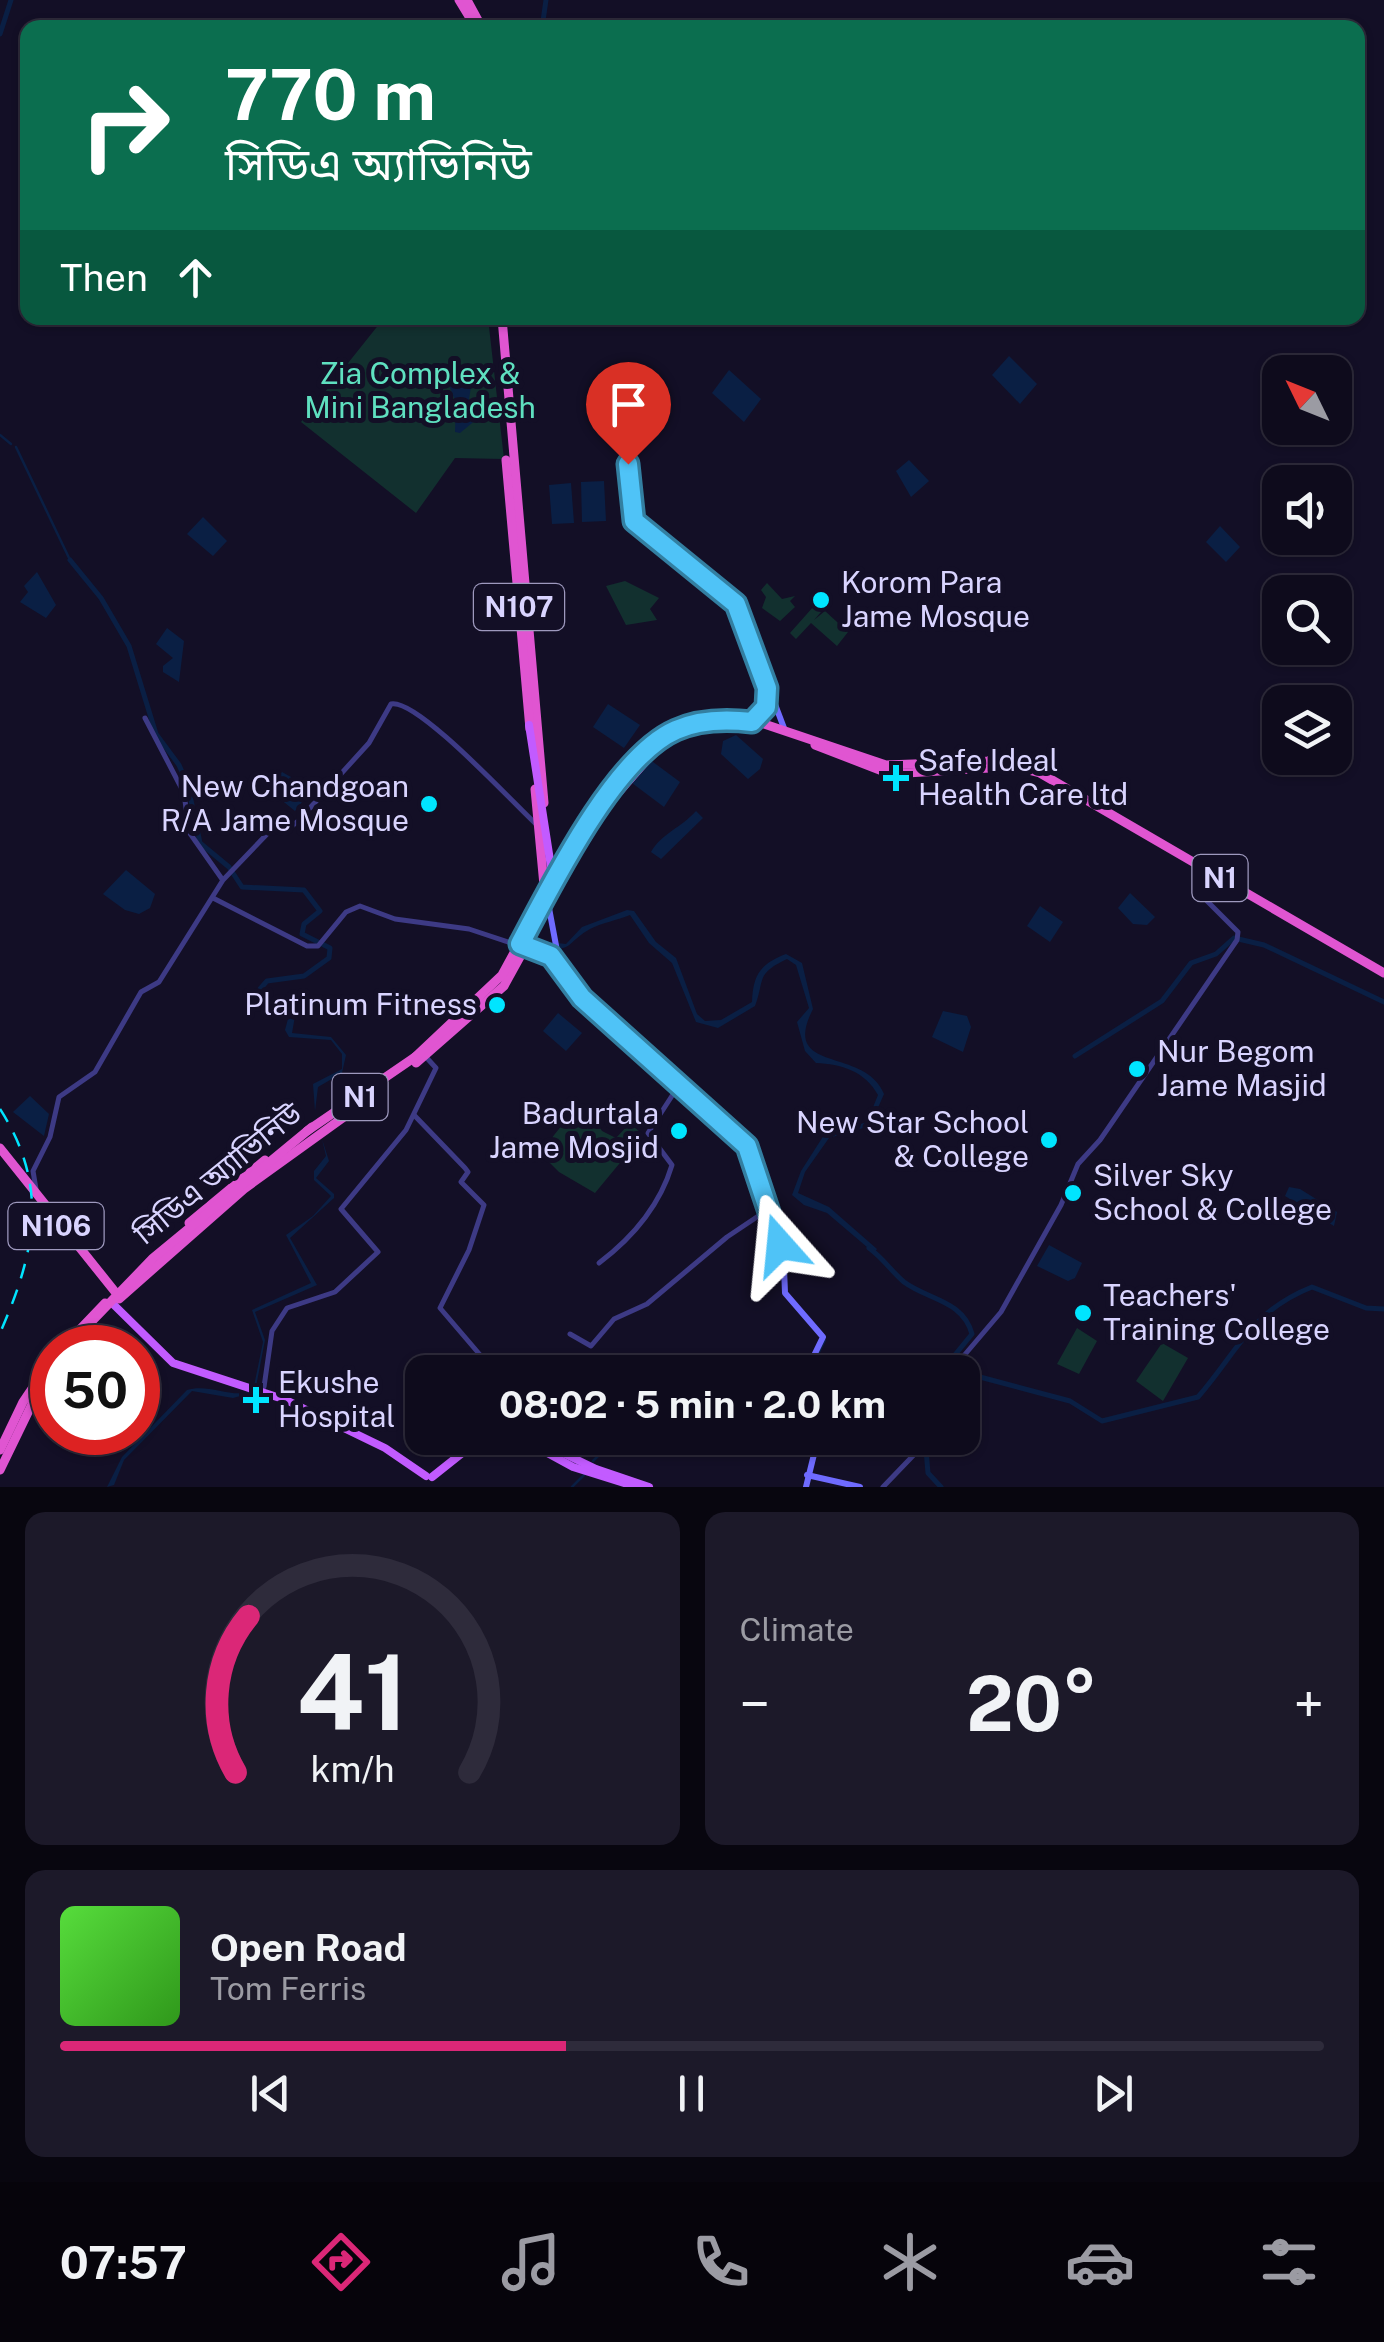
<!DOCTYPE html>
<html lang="en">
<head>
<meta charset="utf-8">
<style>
  body { margin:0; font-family:"Public Sans","Noto Sans Bengali",sans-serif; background:#1c1929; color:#f1f3f6; height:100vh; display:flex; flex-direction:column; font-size:38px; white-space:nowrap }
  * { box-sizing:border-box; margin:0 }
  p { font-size:32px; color:#9b9ba3 }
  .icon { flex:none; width:55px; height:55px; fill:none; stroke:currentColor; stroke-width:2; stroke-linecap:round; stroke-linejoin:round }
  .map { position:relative; height:1487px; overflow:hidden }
  .details { display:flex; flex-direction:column; gap:25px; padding:25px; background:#08060f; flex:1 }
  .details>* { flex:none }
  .top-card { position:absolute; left:20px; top:20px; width:1345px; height:305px; border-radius:20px; box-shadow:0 2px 8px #0004,0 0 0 2px #2e2b3b; background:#0b6e4f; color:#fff; overflow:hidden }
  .needle { width:65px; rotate:313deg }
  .tools { position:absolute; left:1262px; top:355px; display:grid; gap:20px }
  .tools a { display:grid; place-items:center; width:90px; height:90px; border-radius:20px; background:#0e0b1c; box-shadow:0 2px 8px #0004,0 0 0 2px #2e2b3b; font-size:50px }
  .speed { position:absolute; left:30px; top:1325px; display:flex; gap:20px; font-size:50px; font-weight:700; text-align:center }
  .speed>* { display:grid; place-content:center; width:130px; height:130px; border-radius:50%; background:#0e0b1c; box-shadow:0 2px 8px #0004,0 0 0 2px #2e2b3b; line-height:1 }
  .speed .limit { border:15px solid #d22; background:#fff; color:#111 }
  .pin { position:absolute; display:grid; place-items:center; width:85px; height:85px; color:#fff; margin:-102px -42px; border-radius:50% 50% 50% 0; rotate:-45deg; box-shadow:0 0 10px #0007 }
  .pin .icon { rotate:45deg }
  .me { position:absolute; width:110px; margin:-55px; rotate:342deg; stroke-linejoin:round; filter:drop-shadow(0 0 8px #0008) }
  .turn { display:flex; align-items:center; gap:35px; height:210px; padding:0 40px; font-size:45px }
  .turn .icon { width:130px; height:130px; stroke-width:2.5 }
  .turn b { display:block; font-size:70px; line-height:85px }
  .then { display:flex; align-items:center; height:95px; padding:0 40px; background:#0003; gap:20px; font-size:38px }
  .big { font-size:75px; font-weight:700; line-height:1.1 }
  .details .widget { flex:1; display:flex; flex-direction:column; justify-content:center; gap:15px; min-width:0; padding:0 35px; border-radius:20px; background:#1c1929 }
  .details .dial { align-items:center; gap:0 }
  .dial svg { height:260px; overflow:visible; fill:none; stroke:#2e2b3b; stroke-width:7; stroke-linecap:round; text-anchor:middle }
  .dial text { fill:#f1f3f6; stroke:none }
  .song { display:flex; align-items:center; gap:30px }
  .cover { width:120px; height:120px; border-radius:15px; background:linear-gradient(135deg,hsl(110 70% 55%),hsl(110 70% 35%)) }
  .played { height:10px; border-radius:5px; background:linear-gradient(90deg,#db2777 40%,#2e2b3b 40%) }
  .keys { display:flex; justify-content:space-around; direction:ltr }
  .heat { display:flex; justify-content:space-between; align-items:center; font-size:55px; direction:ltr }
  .details .tiles { flex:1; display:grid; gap:25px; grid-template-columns:1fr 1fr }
  .widget:last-child { grid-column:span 2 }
  .trip { position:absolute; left:405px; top:1355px; width:575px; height:100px; border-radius:20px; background:#0e0b1c; box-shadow:0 2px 8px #0004,0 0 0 2px #2e2b3b; font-weight:700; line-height:100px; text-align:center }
  .tabs { display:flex; height:160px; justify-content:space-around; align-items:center; background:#06040b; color:#9b9ba3 }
  .tabs .icon { width:70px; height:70px }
  .tabs .active { color:#db2777 }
  .tabs b { font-size:45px; color:#f1f3f6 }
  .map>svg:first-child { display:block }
</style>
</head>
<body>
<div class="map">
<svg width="1384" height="1487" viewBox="0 0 1384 1487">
  <rect width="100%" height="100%" fill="#130f26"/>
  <g fill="#12302f">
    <path d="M384,318H488L504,459L455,458L416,513L301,422Z"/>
    <path d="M625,581L659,598L650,609L657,620L626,625L606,586Z"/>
    <path d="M767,583L782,599L795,596L790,601L795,607L780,621L762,608L766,597L761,590Z"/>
    <path d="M814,606L821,612L814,620L825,611L848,632L837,646L811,623L796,639L790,633Z"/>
    <path d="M595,1120L602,1131L616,1138L630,1123L643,1135L595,1193L559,1172L540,1153L562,1125Z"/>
    <path d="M1077,1328L1097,1341L1079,1374L1057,1364Z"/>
    <path d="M1162,1343L1188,1358L1163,1401L1136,1381Z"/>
  </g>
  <g fill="#0a1f44">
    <path d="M1009,356L1037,384L1020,404L992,375Z"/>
    <path d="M729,370L761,399L744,422L712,393Z"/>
    <path d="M456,373L471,387L468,405L476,411L466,408L461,417L477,419L460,433L455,432L456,403L446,377Z"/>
    <path d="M909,460L929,481L911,497L896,471Z"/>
    <path d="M604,481L606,521L582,522L581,482Z"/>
    <path d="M571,483L574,523L552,524L549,485Z"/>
    <path d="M203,517L227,541L213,556L187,534Z"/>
    <path d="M1220,526L1240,547L1226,562L1206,542Z"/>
    <path d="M37,572L56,605L46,618L20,602L28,592L24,586Z"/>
    <path d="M167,628L184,641L179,682L163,672V666L173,658L156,644Z"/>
    <path d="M608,704L640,725L624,748L593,727Z"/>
    <path d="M736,735L763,759L760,769L748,779L721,754L723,741Z"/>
    <path d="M649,759L680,782L664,807L632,783Z"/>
    <path d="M282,772L298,781L296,785L312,789L295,811L269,790Z"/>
    <path d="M696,811L703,818L661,859L651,852C662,833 681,828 696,811Z"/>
    <path d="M126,870L155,894L150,908L139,914L125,910L103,894Z"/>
    <path d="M1130,893L1155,917L1147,925L1133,924L1118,908Z"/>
    <path d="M1040,906L1063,922L1050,942L1027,926Z"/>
    <path d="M627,910L634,911L656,942L676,958L697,1014L705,1021L721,1020L752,1002C753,975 760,964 786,954L802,963L813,1009C779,1075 865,1046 884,1094L870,1126L829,1138L805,1172L798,1193L829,1207L877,1249L874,1253L827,1213L804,1205L792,1195L801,1171L824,1135L867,1122L878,1095C865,1071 841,1064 816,1063L805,1051L797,1022L809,1008L796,965L787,959C755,974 765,980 755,1006L718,1028L696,1022L672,963L649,943L630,915C618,920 601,923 590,929C565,943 573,955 538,945L539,941L566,944L582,927Z"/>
    <path d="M269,1002L295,1016L292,1033L331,1037L346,1055L342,1073L318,1087L315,1111L313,1084L342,1069V1054L331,1040L289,1037L285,1030L289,1015L266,1005Z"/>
    <path d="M943,1011L967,1016L971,1027L963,1052L932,1037Z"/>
    <path d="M558,1013L582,1033L566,1051L543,1031Z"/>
    <path d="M30,1096L49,1114L44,1136L13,1112Z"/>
    <path d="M322,1139L329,1161L316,1178L334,1194V1198L290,1238L317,1285L255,1312L265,1340L255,1392L233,1398L192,1391L124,1460L114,1485L107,1487L122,1457L187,1390C209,1383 231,1399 253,1391L263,1342L252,1310L311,1283L286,1235L313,1216L331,1196L314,1180V1171L326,1156Z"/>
    <path d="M1289,1187L1300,1189L1337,1212L1334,1226L1285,1196Z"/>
    <path d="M1049,1245L1082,1263L1075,1278L1068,1281L1037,1266Z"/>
  </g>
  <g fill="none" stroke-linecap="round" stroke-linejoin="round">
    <g stroke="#0a1f44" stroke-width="2.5">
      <path d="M0,435L11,444"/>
      <path d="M16,447L70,560"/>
      <path d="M818,1354L825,1340"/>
      <path d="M593,1461L616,1438"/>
      <path d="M572,1487L584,1475"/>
    </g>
    <g stroke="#0a1f44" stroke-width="5">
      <path d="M542,28L546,0"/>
      <path d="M0,34L11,0"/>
      <path d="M70,560L101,598L129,646L156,734L179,765L188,786L200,843L229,867L242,887L304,890L320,911L304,924L302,934L330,948L329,958L304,976L267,981L260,989L269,1005"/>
      <path d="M1075,1056L1162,1001L1191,963L1216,954L1234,938L1264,945L1384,1002"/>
      <path d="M869,1248C883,1258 892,1272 904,1282C928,1300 963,1300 972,1334L941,1372"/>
      <path d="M950,1358L980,1377L1070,1401L1102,1421L1198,1397C1238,1351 1251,1311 1312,1287L1366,1308L1384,1309"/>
      <path d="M925,1438L928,1473L941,1487"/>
    </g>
    <g stroke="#3d3a85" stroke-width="5">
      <path d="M145,718L184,793L189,832L222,879"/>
      <path d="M213,898L307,946H318L346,912L360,906L395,919L469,929L517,945"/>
      <path d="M414,1115L465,1168L468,1172L461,1182L484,1205L469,1250L440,1308L487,1363L488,1372"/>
      <path d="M36,1189L33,1171L50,1137L59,1097L95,1072L141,992L159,982L223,880L268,833L290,828L299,820L369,743L391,704C417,698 513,803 537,825"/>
      <path d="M599,1263C632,1238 660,1205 672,1165L648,1133L679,1085"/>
      <path d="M570,1334L591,1346L614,1319L647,1304L727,1237L772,1207"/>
      <path d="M950,1372L1001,1312L1061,1205L1078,1164L1100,1140L1237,940L1238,932L1207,901L1217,887"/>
      <path d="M264,1387L272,1331L287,1308L335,1292L378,1252L341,1209L406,1130L436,1068L425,1056"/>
      <path d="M883,1487L930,1438"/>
    </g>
    <g stroke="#6f6bff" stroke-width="6">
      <path d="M609,381L625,425L635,521L737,604L784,728"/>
      <path d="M754,720L764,714L767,699"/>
      <path d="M549,908L558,956L586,995L749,1143L783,1243L785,1293L823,1337L806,1372"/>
      <path d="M526,946C563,958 584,1001 614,1027"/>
      <path d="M634,1046L666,1074"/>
      <path d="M807,1475L860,1487"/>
      <path d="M806,1487L818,1438"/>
    </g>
    <g stroke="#c25bff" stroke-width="8">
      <path d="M113,1304L173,1363L286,1400L385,1448L426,1476"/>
      <path d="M520,1438L573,1467L637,1487"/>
      <path d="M532,1438L596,1469L649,1487"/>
      <path d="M432,1477L481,1438"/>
    </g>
    <g stroke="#e055d1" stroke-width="9">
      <path d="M459,0L476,28"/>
      <path d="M467,0L480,24"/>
      <path d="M502,318L544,803"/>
      <path d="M506,460L530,729"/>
      <path d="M815,745L890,774L1006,767"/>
      <path d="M990,760L1040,773L1384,973"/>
      <path d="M535,789L545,896"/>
      <path d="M616,795L658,747"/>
      <path d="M572,861L588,837"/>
      <path d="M416,1063L504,986L568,870"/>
      <path d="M307,1131L418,1055"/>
      <path d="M0,1148L116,1293"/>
      <path d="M189,1223L265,1160"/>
      <path d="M119,1299L244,1189L380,1091"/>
      <path d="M62,1348L105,1303"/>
      <path d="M0,1450L23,1402L52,1359"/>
      <path d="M0,1470L34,1400L52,1374"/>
    </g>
    <path stroke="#00e5ff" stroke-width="2.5" stroke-dasharray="15 12" stroke-linecap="butt" d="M0,1109C50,1187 35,1253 0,1333"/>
    <path stroke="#c25bff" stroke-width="8" d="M529,725L554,886"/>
    <g stroke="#e055d1" stroke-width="9">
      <path d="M414,1058L502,975L554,879L623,777L646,750L673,733L705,721L749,719L886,765L994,761"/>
      <path d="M66,1348L153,1258L312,1127"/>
    </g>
  </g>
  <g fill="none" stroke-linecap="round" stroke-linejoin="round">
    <defs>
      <path id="route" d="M628,464L634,521L736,604L767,688L766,707L752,722C726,719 700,719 676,730C614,757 551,886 520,944L551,956L582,998L747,1146L780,1245"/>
    </defs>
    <use href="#route" stroke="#337fa1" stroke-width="25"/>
    <use href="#route" stroke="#4fc3f7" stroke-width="18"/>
  </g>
  <g fill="#00e5ff" stroke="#130f26" stroke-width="4">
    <circle cx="821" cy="600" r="10"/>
    <path d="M891 763h10v10h10v10h-10v10h-10v-10h-10v-10h10z"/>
    <circle cx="429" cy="804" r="10"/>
    <circle cx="497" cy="1005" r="10"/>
    <circle cx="1137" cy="1069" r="10"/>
    <circle cx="679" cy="1131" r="10"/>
    <circle cx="1049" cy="1140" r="10"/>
    <circle cx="1073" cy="1193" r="10"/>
    <circle cx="1083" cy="1313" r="10"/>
    <path d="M251 1385h10v10h10v10h-10v10h-10v-10h-10v-10h10z"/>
  </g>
  <g text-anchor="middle" stroke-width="10" stroke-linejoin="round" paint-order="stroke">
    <g fill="#130f26" stroke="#9e99be" stroke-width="2.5">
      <rect x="474" y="584" width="90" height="46" rx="8"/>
      <rect x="1192.5" y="855" width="55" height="46" rx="8"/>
      <rect x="332.5" y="1074" width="55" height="46" rx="8"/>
      <rect x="8.5" y="1203" width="95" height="46" rx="8"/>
    </g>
    <g font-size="28" font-weight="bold" fill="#d9d4ff">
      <text x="519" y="617">N107</text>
      <text x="1220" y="888">N1</text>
      <text x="360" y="1107">N1</text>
      <text x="56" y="1236">N106</text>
    </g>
    <g font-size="30" fill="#5fe0c0" stroke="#130f26">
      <text x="420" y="384">Zia Complex &amp;<tspan x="420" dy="34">Mini Bangladesh</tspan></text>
    </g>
    <g font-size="30" fill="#d9d4ff" stroke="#130f26" text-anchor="start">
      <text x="841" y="593">Korom Para<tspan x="841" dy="34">Jame Mosque</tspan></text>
      <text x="918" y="771">Safe Ideal<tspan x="918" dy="34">Health Care ltd</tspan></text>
      <text x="409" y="797" text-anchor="end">New Chandgoan<tspan x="409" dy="34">R/A Jame Mosque</tspan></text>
      <text x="477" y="1015" text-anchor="end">Platinum Fitness</text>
      <text x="1157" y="1062">Nur Begom<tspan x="1157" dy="34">Jame Masjid</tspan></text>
      <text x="659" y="1124" text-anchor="end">Badurtala<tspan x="659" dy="34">Jame Mosjid</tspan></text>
      <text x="1029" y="1133" text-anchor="end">New Star School<tspan x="1029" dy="34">&amp; College</tspan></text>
      <text x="1093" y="1186">Silver Sky<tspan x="1093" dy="34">School &amp; College</tspan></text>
      <text x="1103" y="1306">Teachers'<tspan x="1103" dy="34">Training College</tspan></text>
      <text x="278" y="1393">Ekushe<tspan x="278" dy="34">Hospital</tspan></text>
    </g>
    <g font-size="30" fill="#d9d4ff" stroke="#130f26">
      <text transform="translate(218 1174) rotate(-39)" y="10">সিডিএ অ্যাভিনিউ</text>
    </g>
  </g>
</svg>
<div class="tools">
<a><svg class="needle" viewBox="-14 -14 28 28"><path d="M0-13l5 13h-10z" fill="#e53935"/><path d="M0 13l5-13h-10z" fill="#9b9ba3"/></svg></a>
<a><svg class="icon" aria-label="sound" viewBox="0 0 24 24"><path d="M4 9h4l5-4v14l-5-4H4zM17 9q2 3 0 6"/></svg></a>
<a><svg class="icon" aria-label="search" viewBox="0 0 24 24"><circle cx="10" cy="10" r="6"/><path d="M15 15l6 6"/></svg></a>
<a><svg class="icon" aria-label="layers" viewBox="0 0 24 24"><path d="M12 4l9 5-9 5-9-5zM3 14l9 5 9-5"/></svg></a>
</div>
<div class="speed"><div class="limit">50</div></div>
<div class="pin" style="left:628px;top:464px;background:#d93025"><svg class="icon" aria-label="arrive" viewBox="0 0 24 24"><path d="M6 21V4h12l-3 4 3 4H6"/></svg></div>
<svg class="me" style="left:780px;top:1245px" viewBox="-20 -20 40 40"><path d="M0-17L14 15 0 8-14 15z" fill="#4fc3f7" stroke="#fff" stroke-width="4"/></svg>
<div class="trip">08:02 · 5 min · 2.0 km</div>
<div class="top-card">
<div class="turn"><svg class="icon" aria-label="right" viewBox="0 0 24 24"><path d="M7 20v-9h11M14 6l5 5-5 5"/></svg><div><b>770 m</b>সিডিএ অ্যাভিনিউ</div></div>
<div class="then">Then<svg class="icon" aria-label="ahead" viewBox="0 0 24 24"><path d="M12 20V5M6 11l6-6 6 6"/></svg></div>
</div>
</div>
<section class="details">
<div class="tiles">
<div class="widget dial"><svg viewBox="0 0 100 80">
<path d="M14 69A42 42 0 1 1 86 69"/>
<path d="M14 69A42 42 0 0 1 18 21" stroke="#db2777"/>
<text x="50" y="56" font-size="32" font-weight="700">41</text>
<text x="50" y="72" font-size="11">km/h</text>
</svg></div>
<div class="widget"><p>Climate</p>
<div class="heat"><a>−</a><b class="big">20°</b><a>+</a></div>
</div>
<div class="widget">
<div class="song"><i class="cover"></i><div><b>Open Road</b><p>Tom Ferris</p></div></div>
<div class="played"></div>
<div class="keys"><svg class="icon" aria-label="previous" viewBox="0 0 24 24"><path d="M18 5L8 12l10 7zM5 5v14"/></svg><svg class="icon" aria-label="pause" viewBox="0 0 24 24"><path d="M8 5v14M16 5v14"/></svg><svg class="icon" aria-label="next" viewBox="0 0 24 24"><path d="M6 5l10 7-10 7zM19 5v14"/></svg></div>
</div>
</div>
</section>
<nav class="tabs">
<b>07:57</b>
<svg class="icon active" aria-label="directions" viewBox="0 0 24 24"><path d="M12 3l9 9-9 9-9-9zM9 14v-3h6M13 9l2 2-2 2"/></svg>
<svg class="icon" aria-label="music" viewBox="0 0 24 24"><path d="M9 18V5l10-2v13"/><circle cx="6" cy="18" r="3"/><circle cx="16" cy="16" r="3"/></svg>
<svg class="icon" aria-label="phone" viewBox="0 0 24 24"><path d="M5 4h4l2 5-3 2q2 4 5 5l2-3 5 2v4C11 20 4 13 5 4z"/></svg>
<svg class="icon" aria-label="climate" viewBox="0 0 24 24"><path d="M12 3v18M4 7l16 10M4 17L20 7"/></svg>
<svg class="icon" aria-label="car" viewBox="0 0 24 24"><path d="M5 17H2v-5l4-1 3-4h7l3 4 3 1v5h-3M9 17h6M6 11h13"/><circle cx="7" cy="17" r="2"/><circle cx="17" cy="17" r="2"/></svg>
<svg class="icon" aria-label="filters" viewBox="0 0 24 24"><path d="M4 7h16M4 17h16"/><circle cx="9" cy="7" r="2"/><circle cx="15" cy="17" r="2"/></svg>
</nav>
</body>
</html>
